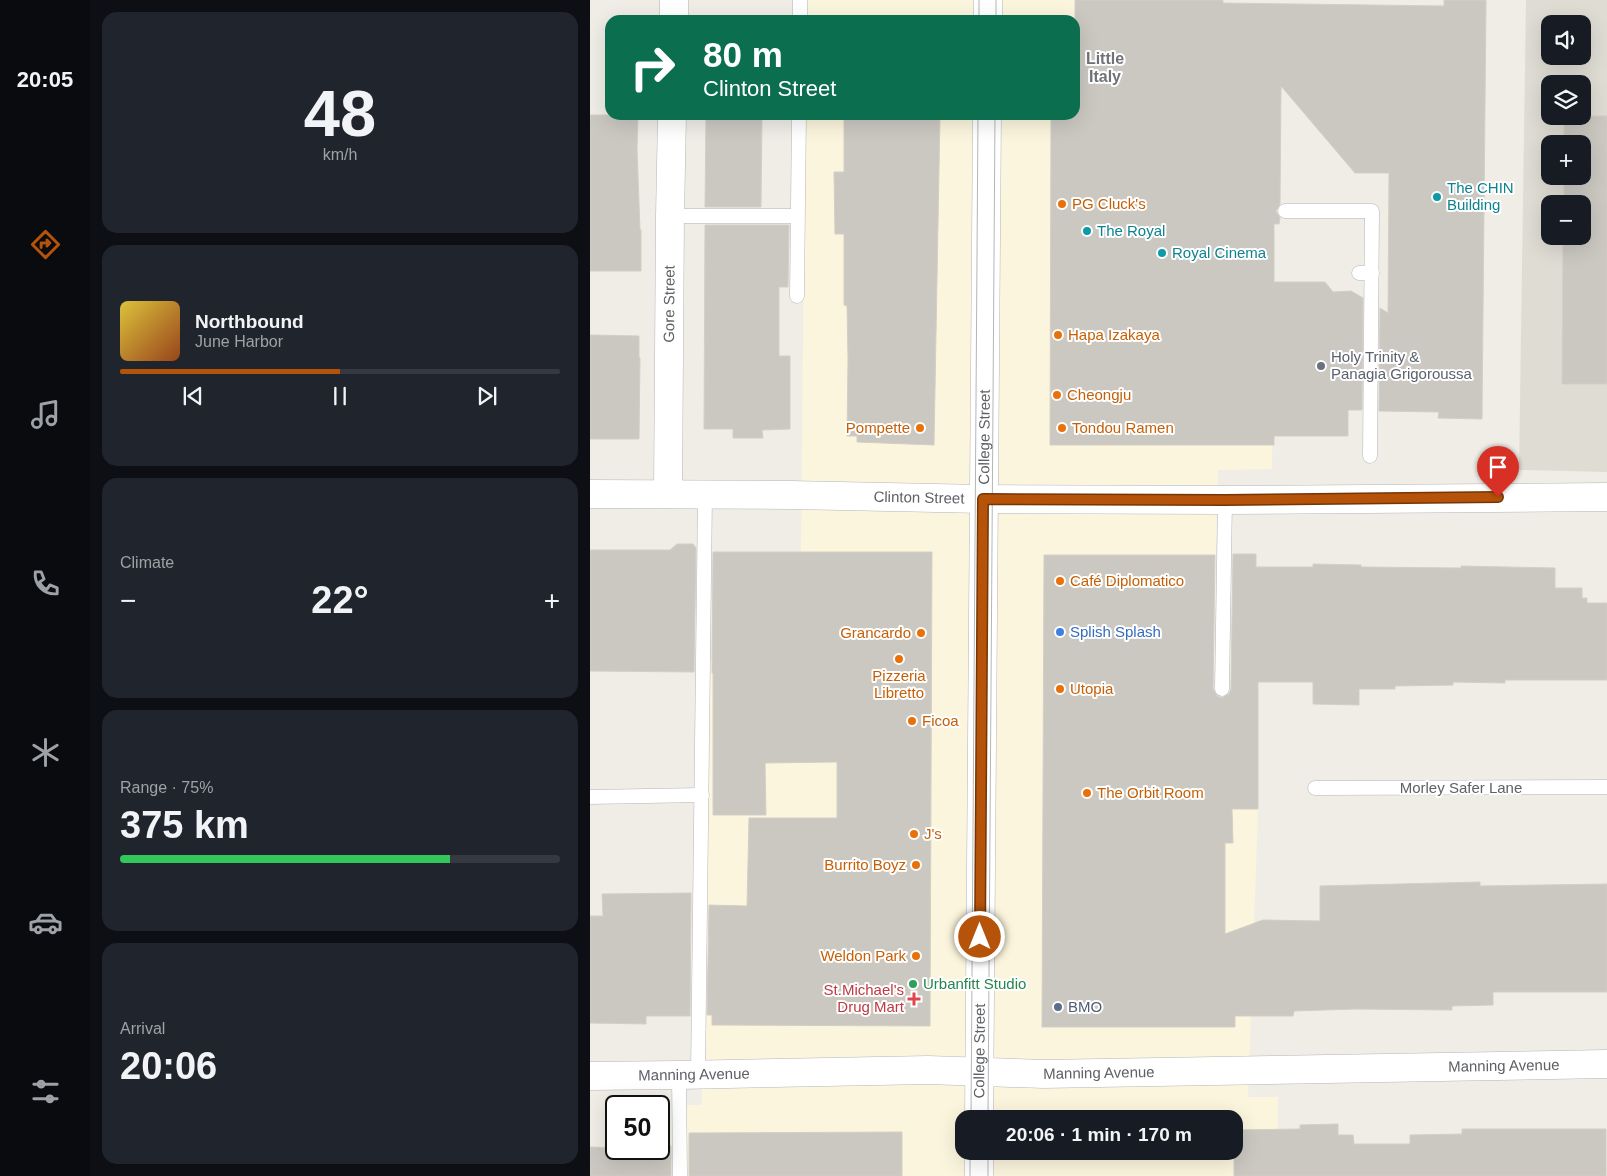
<!DOCTYPE html>
<html lang="en">
<head>
<meta charset="utf-8">
<style>
  body { margin:0; font-family:Helvetica,sans-serif; background:#20242c; color:#f1f3f6; height:100vh; display:flex; flex-direction:column; font-size:19px; white-space:nowrap }
  * { box-sizing:border-box; margin:0 }
  p { font-size:16px; color:#9ea1a6 }
  .icon { flex:none; width:28px; height:28px; fill:none; stroke:currentColor; stroke-width:2; stroke-linecap:round; stroke-linejoin:round }
  .map { position:relative; flex:1; overflow:hidden }
  .sheet { display:flex; flex-direction:column; gap:12px; padding:12px; background:#0d0f14; width:500px }
  .sheet>* { flex:none }
  .hud { position:absolute; left:15px; top:15px; width:475px; height:105px; border-radius:15px; box-shadow:0 5px 20px #0002; background:#0b6e4f; color:#fff; overflow:hidden }
  .fabs { position:absolute; left:951px; top:15px; display:grid; gap:10px }
  .fabs a { display:grid; place-items:center; width:50px; height:50px; border-radius:10px; background:#171b24; box-shadow:0 5px 20px #0002; font-size:25px }
  .speed { position:absolute; left:15px; top:1095px; display:flex; gap:10px; font-size:25px; font-weight:700; text-align:center }
  .speed>* { display:grid; place-content:center; width:65px; height:65px; border-radius:50%; background:#171b24; box-shadow:0 5px 20px #0002; line-height:1 }
  .speed .limit { border:2px solid #111; border-radius:8px; background:#fff; color:#111 }
  .pin { position:absolute; display:grid; place-items:center; width:42px; height:42px; color:#fff; margin:-51px -21px; border-radius:50% 50% 50% 0; rotate:-45deg; box-shadow:0 0 5px #0007 }
  .pin .icon { rotate:45deg }
  .me { position:absolute; width:55px; margin:-28px; rotate:0deg; stroke-linejoin:round; filter:drop-shadow(0 0 4px #0008) }
  .turn { display:flex; align-items:center; gap:18px; height:105px; padding:0 15px; font-size:22px }
  .turn .icon { width:65px; height:65px; stroke-width:2.5 }
  .turn b { display:block; font-size:35px; line-height:42px }
  .big { font-size:38px; font-weight:700; line-height:1.1 }
  .sheet .widget { flex:1; display:flex; flex-direction:column; justify-content:center; gap:8px; min-width:0; padding:0 18px; border-radius:15px; background:#20242c }
  .sheet .dial { align-items:center; gap:0 }
  .dial b { font-size:65px; line-height:1 }
  .song { display:flex; align-items:center; gap:15px }
  .cover { width:60px; height:60px; border-radius:8px; background:linear-gradient(135deg,hsl(50 70% 55%),hsl(20 70% 35%)) }
  .played { height:5px; border-radius:2px; background:linear-gradient(90deg,#b45309 50%,#363941 50%) }
  .keys { display:flex; justify-content:space-around; direction:ltr }
  .heat { display:flex; justify-content:space-between; align-items:center; font-size:28px; direction:ltr }
  .charge { height:8px; border-radius:4px; background:linear-gradient(90deg,#34c759 75%,#363941 0) }
  .trip { position:absolute; left:365px; top:1110px; width:288px; height:50px; border-radius:15px; background:#171b24; box-shadow:0 5px 20px #0002; font-weight:700; line-height:50px; text-align:center }
  main { display:flex; flex:1; min-height:0 }
  .menu { display:flex; flex-direction:column; width:90px; justify-content:space-around; align-items:center; background:#090b0e; color:#9ea1a6 }
  .menu .icon { width:35px; height:35px }
  .menu .on { color:#b45309 }
  .menu b { font-size:22px; color:#f1f3f6 }
  .map>svg:first-child { display:block }
</style>
</head>
<body>
<main>
<nav class="menu">
<b>20:05</b>
<svg class="icon on" aria-label="directions" viewBox="0 0 24 24"><path d="M12 3l9 9-9 9-9-9zM9 14v-3h6M13 9l2 2-2 2"/></svg>
<svg class="icon" aria-label="music" viewBox="0 0 24 24"><path d="M9 18V5l10-2v13"/><circle cx="6" cy="18" r="3"/><circle cx="16" cy="16" r="3"/></svg>
<svg class="icon" aria-label="phone" viewBox="0 0 24 24"><path d="M5 4h4l2 5-3 2q2 4 5 5l2-3 5 2v4C11 20 4 13 5 4z"/></svg>
<svg class="icon" aria-label="climate" viewBox="0 0 24 24"><path d="M12 3v18M4 7l16 10M4 17L20 7"/></svg>
<svg class="icon" aria-label="car" viewBox="0 0 24 24"><path d="M5 17H2v-5l4-1 3-4h7l3 4 3 1v5h-3M9 17h6M6 11h13"/><circle cx="7" cy="17" r="2"/><circle cx="17" cy="17" r="2"/></svg>
<svg class="icon" aria-label="filters" viewBox="0 0 24 24"><path d="M4 7h16M4 17h16"/><circle cx="9" cy="7" r="2"/><circle cx="15" cy="17" r="2"/></svg>
</nav>
<section class="sheet">
<div class="widget dial"><b>48</b><p>km/h</p></div>
<div class="widget">
<div class="song"><i class="cover"></i><div><b>Northbound</b><p>June Harbor</p></div></div>
<div class="played"></div>
<div class="keys"><svg class="icon" aria-label="previous" viewBox="0 0 24 24"><path d="M18 5L8 12l10 7zM5 5v14"/></svg><svg class="icon" aria-label="pause" viewBox="0 0 24 24"><path d="M8 5v14M16 5v14"/></svg><svg class="icon" aria-label="next" viewBox="0 0 24 24"><path d="M6 5l10 7-10 7zM19 5v14"/></svg></div>
</div>
<div class="widget"><p>Climate</p>
<div class="heat"><a>−</a><b class="big">22°</b><a>+</a></div>
</div>
<div class="widget"><p>Range · 75%</p><b class="big">375 km</b><div class="charge"></div></div>
<div class="widget"><p>Arrival</p><b class="big">20:06</b></div>
</section>
<div class="map">
<svg width="1017" height="1176" viewBox="0 0 1017 1176">
  <rect width="100%" height="100%" fill="#efede6"/>
  <path fill="#fcf5de" fill-rule="evenodd" d="M216,0H634V135H690L689,224L684,225L682,469L628,470L622,698L668,703V809L658,1097H688V1176H93V1105H112V795L119,660L206,658L211,552L215,115H485V20H216ZM374,1119H644V1151H374Z"/>
  <path fill="#dfdcd4" fill-rule="evenodd" d="M936,0H1017V472L929,470ZM960,24H992V56H960ZM960,84H992V116H960ZM960,144H992V176H960ZM960,204H992V236H960Z"/>
  <g fill="#cbc8c2" stroke="#d3cfc5">
    <path d="M485,0H633V3L854,6V0H896L892,419L848,418L849,412L789,411L790,308L798,313L799,173H765L691,86L690,204L686,211L690,218L689,224H684V282H735L743,292L761,291L773,298L772,410H758V436H684V445H460L461,115H485Z"/>
    <path d="M0,115H48L47,149L50,230H51V271H0Z"/>
    <path d="M116,115H172L171,207H115Z"/>
    <path d="M254,115H350L344,445L267,442V436H257L258,359L257,306L254,305V234H245L244,172H254Z"/>
    <path d="M974,116H1017V384H972L973,236H992V204H974V176H992V144H974Z"/>
    <path d="M115,225H199L198,287H189V356H200V429L172,430L173,438H143V429H114Z"/>
    <path d="M0,335L49,336V358H50L49,439H0Z"/>
    <path d="M87,544H103L106,548L104,672L0,671V550H80Z"/>
    <path d="M123,552H342L340,1026L122,1025V1015H117L119,905L157,906L159,818H247V762L175,763L176,815H123V673H122Z"/>
    <path d="M643,554H666V567H723V564L771,565V567L871,568V566L965,568V588H992V598H997V603H1017V680H915V683L863,682V685L805,686V689H769V705L723,704V682H668V809H642L643,843H635V934L673,920L730,921V886L890,882V886L1017,884V992H903V1005L862,1006V1010L765,1009L704,1011L703,1016H645V1027H452L454,555H625L623,689L627,696L632,698L639,694L641,689Z"/>
    <path d="M101,893L100,1016H56V1024L0,1023V916H13L12,894Z"/>
    <path d="M748,1124V1135H763L764,1144H820V1135L872,1134V1129H1016V1176H644V1130L710,1129V1125Z"/>
    <path d="M312,1132V1176H99V1133Z"/>
    <path d="M69,1146H81V1176H0V1147L69,1149Z"/>
  </g>
  <g fill="none" stroke-linecap="round" stroke-linejoin="round">
    <defs>
      <g id="lane">
        <path d="M210,0V20"/>
        <path d="M695,211H782L780,456"/>
        <path d="M80,216H207"/>
        <path d="M769,273H782"/>
        <path d="M207,296L209,115"/>
        <path d="M632,689L635,500"/>
        <path d="M725,788L1017,787"/>
        <path d="M0,797L112,795"/>
        <path d="M89,1075L90,1176"/>
        <path d="M108,1075L115,495"/>
      </g>
      <g id="street">
        <path d="M84,20V0"/>
        <path id="s1" d="M0,494L201,495L393,499L635,500L1017,497"/>
        <path id="s2" d="M78,494L80,216L82,115"/>
        <path id="s3" d="M0,1076L89,1075L338,1070L453,1074L1017,1064"/>
      </g>
      <g id="secondary">
        <path d="M398,20V0"/>
        <path id="s4" d="M389,1119L397,115"/>
        <path d="M389,1176V1151"/>
      </g>
    </defs>
    <use href="#lane" stroke="#b3b6ba" stroke-width="15"/>
    <use href="#street" stroke="#b3b6ba" stroke-width="29"/>
    <use href="#secondary" stroke="#b2b5ba" stroke-width="29"/>
    <use href="#lane" stroke="#fff" stroke-width="14"/>
    <use href="#street" stroke="#fff" stroke-width="28"/>
    <use href="#secondary" stroke="#fff" stroke-width="28"/>
    <g stroke="#b4b5b5" stroke-width="1">
      <path d="M389,20V0"/>
      <path d="M406,20V0"/>
      <path d="M381,1119L388,115"/>
      <path d="M398,1119L405,115"/>
      <path d="M380,1176V1151"/>
      <path d="M398,1176V1151"/>
    </g>
  </g>
  <g fill="none" stroke-linecap="round" stroke-linejoin="round">
    <defs>
      <path id="route" d="M390,937L393,499L635,500L908,497"/>
    </defs>
    <use href="#route" stroke="#753606" stroke-width="12"/>
    <use href="#route" stroke="#b45309" stroke-width="9"/>
  </g>
  <g fill="#0f9aa8" stroke="#fff" stroke-width="2">
    <circle cx="847" cy="197" r="5"/>
    <circle cx="497" cy="231" r="5"/>
    <circle cx="572" cy="253" r="5"/>
  </g>
  <g fill="#e8710a" stroke="#fff" stroke-width="2">
    <circle cx="472" cy="204" r="5"/>
    <circle cx="468" cy="335" r="5"/>
    <circle cx="467" cy="395" r="5"/>
    <circle cx="330" cy="428" r="5"/>
    <circle cx="472" cy="428" r="5"/>
    <circle cx="470" cy="581" r="5"/>
    <circle cx="331" cy="633" r="5"/>
    <circle cx="309" cy="659" r="5"/>
    <circle cx="470" cy="689" r="5"/>
    <circle cx="322" cy="721" r="5"/>
    <circle cx="497" cy="793" r="5"/>
    <circle cx="324" cy="834" r="5"/>
    <circle cx="326" cy="865" r="5"/>
    <circle cx="326" cy="956" r="5"/>
  </g>
  <circle fill="#6b7280" stroke="#fff" stroke-width="2" cx="731" cy="366" r="5"/>
  <circle fill="#3f7fe0" stroke="#fff" stroke-width="2" cx="470" cy="632" r="5"/>
  <circle fill="#2e9e5b" stroke="#fff" stroke-width="2" cx="323" cy="984" r="5"/>
  <path fill="#e0444e" stroke="#fff" stroke-width="2" d="M321.5 991.5h5v5h5v5h-5v5h-5v-5h-5v-5h5z"/>
  <circle fill="#5c6f8a" stroke="#fff" stroke-width="2" cx="468" cy="1007" r="5"/>
  <g text-anchor="middle" stroke-width="4" stroke-linejoin="round" paint-order="stroke">
    <g font-size="15" fill="#0d838f" stroke="#fff" text-anchor="start">
      <text x="857" y="193">The CHIN<tspan x="857" dy="17">Building</tspan></text>
      <text x="507" y="236">The Royal</text>
      <text x="582" y="258">Royal Cinema</text>
    </g>
    <g font-size="15" fill="#c56008" stroke="#fff" text-anchor="start">
      <text x="482" y="209">PG Cluck's</text>
      <text x="478" y="340">Hapa Izakaya</text>
      <text x="477" y="400">Cheongju</text>
      <text x="320" y="433" text-anchor="end">Pompette</text>
      <text x="482" y="433">Tondou Ramen</text>
      <text x="480" y="586">Café Diplomatico</text>
      <text x="321" y="638" text-anchor="end">Grancardo</text>
      <text x="309" y="681" text-anchor="middle">Pizzeria<tspan x="309" dy="17">Libretto</tspan></text>
      <text x="480" y="694">Utopia</text>
      <text x="332" y="726">Ficoa</text>
      <text x="507" y="798">The Orbit Room</text>
      <text x="334" y="839">J's</text>
      <text x="316" y="870" text-anchor="end">Burrito Boyz</text>
      <text x="316" y="961" text-anchor="end">Weldon Park</text>
    </g>
    <g font-size="15" fill="#5e6165" stroke="#fff">
      <text dy="5" stroke="none"><textPath href="#s2" startOffset="190">Gore Street</textPath></text>
      <text dy="5" stroke="none"><textPath href="#s4" startOffset="682">College Street</textPath></text>
      <text dy="5" stroke="none"><textPath href="#s1" startOffset="329">Clinton Street</textPath></text>
      <text x="871" y="793">Morley Safer Lane</text>
      <text dy="5" stroke="none"><textPath href="#s4" startOffset="68">College Street</textPath></text>
      <text dy="5" stroke="none"><textPath href="#s3" startOffset="914">Manning Avenue</textPath></text>
      <text dy="5" stroke="none"><textPath href="#s3" startOffset="509">Manning Avenue</textPath></text>
      <text dy="5" stroke="none"><textPath href="#s3" startOffset="104">Manning Avenue</textPath></text>
    </g>
    <g font-size="15" fill="#5b616d" stroke="#fff" text-anchor="start">
      <text x="741" y="362">Holy Trinity &amp;<tspan x="741" dy="17">Panagia Grigoroussa</tspan></text>
    </g>
    <g font-size="15" fill="#366cbe" stroke="#fff" text-anchor="start">
      <text x="480" y="637">Splish Splash</text>
    </g>
    <g font-size="15" fill="#27864d" stroke="#fff" text-anchor="start">
      <text x="333" y="989">Urbanfitt Studio</text>
    </g>
    <g font-size="15" fill="#be3a42" stroke="#fff" text-anchor="end">
      <text x="314" y="995">St.Michael's<tspan x="314" dy="17">Drug Mart</tspan></text>
    </g>
    <g font-size="15" fill="#4e5e75" stroke="#fff" text-anchor="start">
      <text x="478" y="1012">BMO</text>
    </g>
    <g font-size="16" font-weight="bold" fill="#6f7377" stroke="#fff">
      <text x="515" y="64">Little<tspan x="515" dy="18">Italy</tspan></text>
    </g>
  </g>
</svg>
<div class="fabs">
<a><svg class="icon" aria-label="sound" viewBox="0 0 24 24"><path d="M4 9h4l5-4v14l-5-4H4zM17 9q2 3 0 6"/></svg></a>
<a><svg class="icon" aria-label="layers" viewBox="0 0 24 24"><path d="M12 4l9 5-9 5-9-5zM3 14l9 5 9-5"/></svg></a>
<a>+</a>
<a>−</a>
</div>
<div class="speed"><div class="limit">50</div></div>
<div class="pin" style="left:908px;top:497px;background:#d93025"><svg class="icon" aria-label="arrive" viewBox="0 0 24 24"><path d="M6 21V4h12l-3 4 3 4H6"/></svg></div>
<svg class="me" style="left:390px;top:937px" viewBox="-20 -20 40 40"><circle r="17" fill="#b45309" stroke="#fff" stroke-width="3"/><path d="M0-11L8 9 0 5-8 9z" fill="#fff"/></svg>
<div class="trip">20:06 · 1 min · 170 m</div>
<div class="hud">
<div class="turn"><svg class="icon" aria-label="right" viewBox="0 0 24 24"><path d="M7 20v-9h11M14 6l5 5-5 5"/></svg><div><b>80 m</b>Clinton Street</div></div>
</div>
</div>
</main>
</body>
</html>
